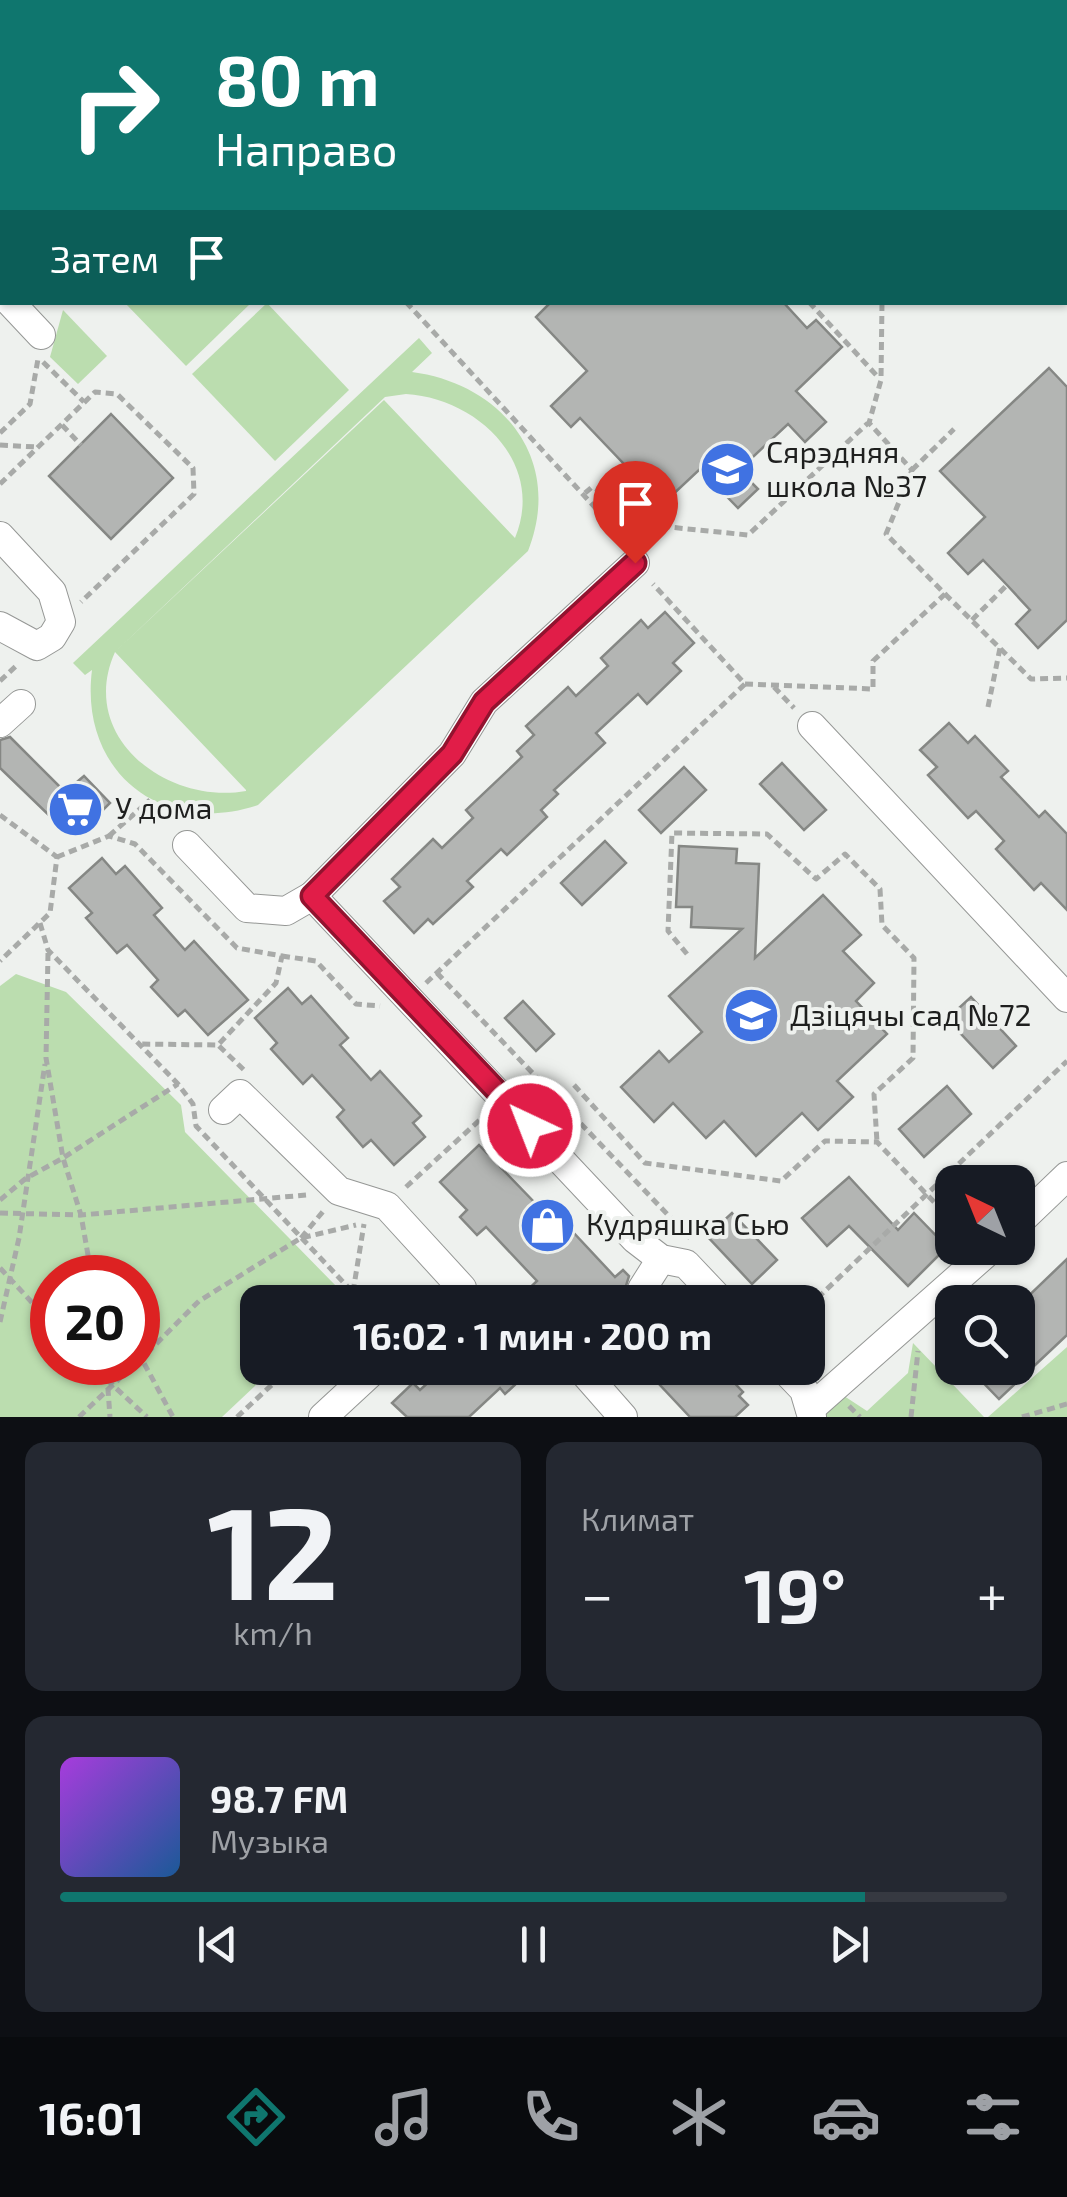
<!DOCTYPE html>
<html lang="ru">
<head>
<meta charset="utf-8">
<style>
  body { margin:0; font-family:"Exo 2",sans-serif; background:#242831; color:#f1f3f6; height:100vh; display:flex; flex-direction:column; font-size:38px; white-space:nowrap }
  * { box-sizing:border-box; margin:0 }
  p { font-size:32px; color:#9ea1a6 }
  .icon { flex:none; width:55px; height:55px; fill:none; stroke:currentColor; stroke-width:2; stroke-linecap:round; stroke-linejoin:round }
  .map { position:relative; height:1417px; overflow:hidden }
  .panel { display:flex; flex-direction:column; gap:25px; padding:25px; background:#0d0f14; flex:1 }
  .panel>* { flex:none }
  .top-card { position:absolute; left:0px; top:0px; width:1068px; height:305px; box-shadow:0 2px 8px #0004; background:#0f766e; color:#fff; overflow:hidden }
  .needle { width:65px; rotate:317deg }
  .buttons { position:absolute; left:935px; top:1165px; display:grid; gap:20px }
  .buttons a { display:grid; place-items:center; width:100px; height:100px; border-radius:20px; background:#171b24; box-shadow:0 2px 8px #0004; font-size:50px }
  .speed { position:absolute; left:30px; top:1255px; display:flex; gap:20px; font-size:50px; font-weight:700; text-align:center }
  .speed>* { display:grid; place-content:center; width:130px; height:130px; border-radius:50%; background:#171b24; box-shadow:0 2px 8px #0004; line-height:1 }
  .speed .limit { border:15px solid #d22; background:#fff; color:#111 }
  .pin { position:absolute; display:grid; place-items:center; width:85px; height:85px; color:#fff; margin:-102px -42px; border-radius:50% 50% 50% 0; rotate:-45deg; box-shadow:0 0 10px #0007 }
  .pin .icon { rotate:45deg }
  .me { position:absolute; width:110px; margin:-55px; rotate:317deg; stroke-linejoin:round; filter:drop-shadow(0 0 8px #0008) }
  .turn { display:flex; align-items:center; gap:35px; height:210px; padding:0 50px; font-size:45px }
  .turn .icon { width:130px; height:130px; stroke-width:2.5 }
  .turn b { display:block; font-size:70px; line-height:85px }
  .then { display:flex; align-items:center; height:95px; padding:0 50px; background:#0003; gap:20px; font-size:38px }
  .big { font-size:75px; font-weight:700; line-height:1.1 }
  .panel .tile { flex:1; display:flex; flex-direction:column; justify-content:center; gap:15px; min-width:0; padding:0 35px; border-radius:20px; background:#242831 }
  .panel .dial { align-items:center; gap:0 }
  .dial b { font-size:130px; line-height:1 }
  .song { display:flex; align-items:center; gap:30px }
  .cover { width:120px; height:120px; border-radius:15px; background:linear-gradient(135deg,hsl(280 70% 55%),hsl(210 70% 35%)) }
  .played { height:10px; border-radius:5px; background:linear-gradient(90deg,#0f766e 85%,#363941 85%) }
  .keys { display:flex; justify-content:space-around; direction:ltr }
  .heat { display:flex; justify-content:space-between; align-items:center; font-size:55px; direction:ltr }
  .panel .tiles { flex:1; display:grid; gap:25px; grid-template-columns:1fr 1fr }
  .tile:last-child { grid-column:span 2 }
  .trip { position:absolute; left:240px; top:1285px; width:585px; height:100px; border-radius:20px; background:#171b24; box-shadow:0 2px 8px #0004; font-weight:700; line-height:100px; text-align:center }
  .dock { display:flex; height:160px; justify-content:space-around; align-items:center; background:#090b0e; color:#9ea1a6 }
  .dock .icon { width:70px; height:70px }
  .dock .active { color:#0f766e }
  .dock b { font-size:45px; color:#f1f3f6 }
  .map>svg:first-child { display:block }
</style>
</head>
<body>
<div class="map">
<svg width="1067" height="1417" viewBox="0 0 1067 1417">
  <rect width="100%" height="100%" fill="#eef1ee"/>
  <g fill="#bbddaf" fill-rule="evenodd">
    <path d="M125,303H251L186,366Z"/>
    <path d="M267,303L349,390L275,461L192,374Z"/>
    <path d="M63,310L107,356L78,384L50,357Z"/>
    <path d="M419,338L432,353L412,372C503,384 564,460 528,551L258,805C162,837 79,772 92,670L85,675L73,663ZM406,394C477,398 546,463 515,538L384,400L117,650L385,397ZM115,652L246,790V791C167,805 77,737 115,652Z"/>
    <path d="M16,974L66,992L181,1105L185,1132L338,1288L330,1302H258V1368H274L222,1417H0V986ZM52,1278H138V1362H52Z"/>
    <path d="M913,1343L984,1417H819L841,1394L867,1411L908,1373Z"/>
    <path d="M1067,1347V1417H988Z"/>
  </g>
  <g fill="#b3b5b3" stroke="#858784" stroke-width="2.5">
    <path d="M551,302H783L807,328L816,320L842,347L796,391L826,422L805,442L788,424L739,470L758,489L738,508L700,469L652,514L632,494L643,484L580,418L571,427L551,406L587,371L536,317Z"/>
    <path d="M1049,368L1067,387V620L1038,648L1016,624L1030,610L1007,585L983,560L968,574L948,553L985,517L940,471Z"/>
    <path d="M111,414L173,478L111,539L49,476Z"/>
    <path d="M665,612L694,643L673,663L681,671L647,704L638,694L596,733L605,743L554,790L558,794L541,810L547,817L507,855L501,849L467,881L473,887L433,924L428,919L414,933L384,901L400,887L392,879L433,839L442,848L473,818L466,810L522,757L517,751L534,735L526,726L568,687L576,696L608,666L601,658L641,620L648,628Z"/>
    <path d="M949,723L968,743L975,736L1008,771L1001,777L1039,817L1045,811L1067,834V910L1041,883L1034,890L996,849L1004,841L976,811L968,818L928,775L937,767L920,750Z"/>
    <path d="M10,737L65,792L84,776L110,803L88,825L56,822L0,768V740Z"/>
    <path d="M782,763L826,810L804,830L760,784Z"/>
    <path d="M684,767L706,790L661,833L639,810Z"/>
    <path d="M605,841L626,863L582,905L561,883Z"/>
    <path d="M679,846L737,849L736,863L759,864L755,958L823,895L861,935L843,951L874,983L856,1001L887,1034L837,1081L853,1097L818,1130L802,1113L756,1156L724,1121L706,1138L673,1103L654,1122L621,1087L659,1051L669,1062L702,1032L669,996L742,929L691,927L692,907H676Z"/>
    <path d="M102,858L116,874L125,866L162,908L154,915L185,950L194,941L248,1000L208,1035L185,1010L178,1016L151,987L158,980L127,945L117,953L86,918L92,913L69,888Z"/>
    <path d="M288,988L302,1004L311,996L348,1038L340,1045L371,1080L380,1071L421,1116L413,1123L425,1137L394,1165L371,1140L363,1147L337,1117L344,1110L312,1075L303,1084L271,1049L277,1043L255,1018Z"/>
    <path d="M971,997L1016,1046L993,1068L947,1019Z"/>
    <path d="M523,1001L554,1034L536,1051L505,1018Z"/>
    <path d="M947,1086L971,1114L924,1157L899,1129Z"/>
    <path d="M479,1145L567,1236L572,1231L615,1277L623,1270L629,1276L625,1289L631,1302H515L537,1281L486,1227L477,1235L460,1217L467,1210L440,1182Z"/>
    <path d="M849,1177L898,1230L914,1213L947,1247L908,1286L849,1226L827,1246L802,1218Z"/>
    <path d="M732,1213L777,1260L752,1284L707,1236Z"/>
    <path d="M1067,1259V1335L999,1399L969,1368H1018V1306Z"/>
    <path d="M444,1368H533L505,1394L500,1388L469,1417H407L392,1403L413,1383L420,1390Z"/>
    <path d="M644,1368H720L743,1392L739,1396L748,1405L735,1417H690Z"/>
  </g>
  <g fill="none" stroke-linecap="round" stroke-linejoin="round">
    <path stroke="#c4c7c4" stroke-width="28" stroke-dasharray="28 14" stroke-linecap="butt" d="M271,0L273,2"/>
    <defs>
      <g id="minor">
        <path d="M844,0L846,2"/>
        <path d="M925,0V2"/>
        <path d="M150,2L152,0"/>
        <path d="M1065,67H1067"/>
        <path d="M10,302L41,335"/>
        <path d="M0,536L52,592L61,622L52,637L37,646L0,626"/>
        <path d="M635,563L484,702L452,754L312,896L635,1239L661,1259L686,1264L722,1302"/>
        <path d="M0,723L21,704"/>
        <path d="M812,726L1067,998"/>
        <path d="M187,845L247,908L286,911L312,896"/>
        <path d="M223,1110L240,1094L339,1191L387,1206L462,1288L446,1302"/>
        <path d="M1018,1223L1067,1176"/>
        <path d="M642,1289L661,1259"/>
        <path d="M580,1368L623,1417"/>
        <path d="M783,1368L804,1390L812,1417"/>
        <path d="M810,1409L992,1248"/>
        <path d="M323,1417L376,1368"/>
      </g>
    </defs>
    <use href="#minor" stroke="#959795" stroke-width="30"/>
    <g stroke="#a8aaa8" stroke-width="5" stroke-dasharray="8 5" stroke-linecap="butt">
      <path d="M620,0L622,2"/>
      <path d="M809,0L811,2"/>
      <path d="M955,0V2"/>
      <path d="M345,2L347,0"/>
      <path d="M426,2L427,0"/>
      <path d="M473,2V0"/>
      <path d="M512,2L515,0"/>
      <path d="M0,46L2,49"/>
      <path d="M0,121L2,119"/>
      <path d="M1065,292H1067"/>
      <path d="M406,302L624,539"/>
      <path d="M809,302L879,378"/>
      <path d="M43,362L84,402"/>
      <path d="M62,425L81,445"/>
      <path d="M0,433L30,404L38,359"/>
      <path d="M0,445L37,447"/>
      <path d="M912,470L954,429"/>
      <path d="M0,484L95,392L117,394L193,468L194,494L81,602"/>
      <path d="M585,493L592,487L622,502L649,525L748,535L868,423"/>
      <path d="M945,594L1031,679L1067,678"/>
      <path d="M972,620L1007,585"/>
      <path d="M0,681L16,666"/>
      <path d="M745,684L873,689V661L945,594L886,534L912,470L869,423L881,380L882,302"/>
      <path d="M774,687L794,708"/>
      <path d="M988,707L1000,648"/>
      <path d="M0,815L57,857L50,913L0,961"/>
      <path d="M109,836L150,800"/>
      <path d="M57,857L109,836L135,844L237,948L282,956L276,983L218,1045L140,1044"/>
      <path d="M40,923L48,950L178,1084L193,1104L196,1126L362,1302"/>
      <path d="M48,953L46,1058L63,1158L178,1084"/>
      <path d="M687,954L668,931L672,833L767,834L816,879L845,854L880,889L882,925L914,958L913,1058L874,1094L877,1142"/>
      <path d="M282,956L316,961L356,1004L380,1006"/>
      <path d="M437,973L690,1238"/>
      <path d="M426,983L745,684L653,584"/>
      <path d="M219,1046L244,1070"/>
      <path d="M574,1085L645,1163L781,1181L825,1141L877,1142L952,1221"/>
      <path d="M406,1187L483,1117"/>
      <path d="M0,1200L25,1179L63,1158L81,1215L92,1278"/>
      <path d="M0,1213L81,1215L306,1195"/>
      <path d="M301,1238L325,1209"/>
      <path d="M0,1268L52,1324"/>
      <path d="M353,1292L364,1224"/>
      <path d="M808,1307L1067,1061"/>
      <path d="M0,1322L19,1238L45,1064"/>
      <path d="M138,1352L173,1417"/>
      <path d="M88,1362L147,1417"/>
      <path d="M106,1362L110,1417"/>
      <path d="M138,1362L199,1301L301,1238L356,1225"/>
      <path d="M849,1406L860,1417"/>
      <path d="M79,1417L137,1362"/>
      <path d="M237,1417L290,1368"/>
      <path d="M911,1417L918,1351"/>
      <path d="M1022,1417L1067,1404"/>
    </g>
    <use href="#minor" stroke="#fff" stroke-width="28"/>
  </g>
  <g fill="none" stroke-linecap="round" stroke-linejoin="round">
    <defs>
      <path id="route" d="M530,1126L312,896L452,754L484,702L635,563"/>
    </defs>
    <use href="#route" stroke="#92132f" stroke-width="25"/>
    <use href="#route" stroke="#e11d48" stroke-width="18"/>
  </g>
  <defs>
    <symbol id="school-disc" viewBox="-11 -11 22 22"><circle r="9.5" fill="#4072e2" stroke="#eef1ee"/><path d="M0-5L7-2L0 1L-7-2ZM-4 1L0 2.5L4 1V4Q0 6-4 4Z" fill="#fff"/></symbol>
    <symbol id="supermarket-disc" viewBox="-11 -11 22 22"><circle r="9.5" fill="#4072e2" stroke="#eef1ee"/><path d="M-6-5.5h2.5l.6 2H6L4.5 2H-2.5L-4.4-4H-6ZM-1.5 3.2a1.3 1.3 0 1 0 .1 0ZM3 3.2a1.3 1.3 0 1 0 .1 0Z" fill="#fff"/></symbol>
    <symbol id="shop-disc" viewBox="-11 -11 22 22"><circle r="9.5" fill="#4072e2" stroke="#eef1ee"/><path d="M-5-2.5h2.3a2.7 3.5 0 0 1 5.4 0H5L5.5 6h-11ZM-1.5-2.5h3a1.5 2.3 0 0 0-3 0Z" fill="#fff"/></symbol>
  </defs>
  <g fill-rule="evenodd">
    <use href="#school-disc" x="696" y="438" width="63" height="63"/>
    <use href="#supermarket-disc" x="44" y="778" width="63" height="63"/>
    <use href="#school-disc" x="720" y="984" width="63" height="63"/>
    <use href="#shop-disc" x="516" y="1194" width="63" height="63"/>
  </g>
  <g text-anchor="middle" stroke-width="8" stroke-linejoin="round" paint-order="stroke">
    <g font-size="30" fill="#1e1f1e" stroke="#eef1ee" text-anchor="start">
      <text x="766" y="463">Сярэдняя<tspan x="766" dy="34">школа №37</tspan></text>
      <text x="115" y="819">У дома</text>
      <text x="790" y="1026">Дзіцячы сад №72</text>
      <text x="586" y="1235">Кудряшка Сью</text>
    </g>
  </g>
</svg>
<div class="buttons">
<a><svg class="needle" viewBox="-14 -14 28 28"><path d="M0-13l5 13h-10z" fill="#e53935"/><path d="M0 13l5-13h-10z" fill="#9ea1a6"/></svg></a>
<a><svg class="icon" aria-label="search" viewBox="0 0 24 24"><circle cx="10" cy="10" r="6"/><path d="M15 15l6 6"/></svg></a>
</div>
<div class="speed"><div class="limit">20</div></div>
<div class="pin" style="left:635px;top:563px;background:#d93025"><svg class="icon" aria-label="arrive" viewBox="0 0 24 24"><path d="M6 21V4h12l-3 4 3 4H6"/></svg></div>
<svg class="me" style="left:530px;top:1126px" viewBox="-20 -20 40 40"><circle r="17" fill="#e11d48" stroke="#fff" stroke-width="3"/><path d="M0-11L8 9 0 5-8 9z" fill="#fff"/></svg>
<div class="trip">16:02 · 1 мин · 200 m</div>
<div class="top-card">
<div class="turn"><svg class="icon" aria-label="right" viewBox="0 0 24 24"><path d="M7 20v-9h11M14 6l5 5-5 5"/></svg><div><b>80 m</b>Направо</div></div>
<div class="then">Затем<svg class="icon" aria-label="arrive" viewBox="0 0 24 24"><path d="M6 21V4h12l-3 4 3 4H6"/></svg></div>
</div>
</div>
<section class="panel">
<div class="tiles">
<div class="tile dial"><b>12</b><p>km/h</p></div>
<div class="tile"><p>Климат</p>
<div class="heat"><a>−</a><b class="big">19°</b><a>+</a></div>
</div>
<div class="tile">
<div class="song"><i class="cover"></i><div><b>98.7 FM</b><p>Музыка</p></div></div>
<div class="played"></div>
<div class="keys"><svg class="icon" aria-label="previous" viewBox="0 0 24 24"><path d="M18 5L8 12l10 7zM5 5v14"/></svg><svg class="icon" aria-label="pause" viewBox="0 0 24 24"><path d="M8 5v14M16 5v14"/></svg><svg class="icon" aria-label="next" viewBox="0 0 24 24"><path d="M6 5l10 7-10 7zM19 5v14"/></svg></div>
</div>
</div>
</section>
<nav class="dock">
<b>16:01</b>
<svg class="icon active" aria-label="directions" viewBox="0 0 24 24"><path d="M12 3l9 9-9 9-9-9zM9 14v-3h6M13 9l2 2-2 2"/></svg>
<svg class="icon" aria-label="music" viewBox="0 0 24 24"><path d="M9 18V5l10-2v13"/><circle cx="6" cy="18" r="3"/><circle cx="16" cy="16" r="3"/></svg>
<svg class="icon" aria-label="phone" viewBox="0 0 24 24"><path d="M5 4h4l2 5-3 2q2 4 5 5l2-3 5 2v4C11 20 4 13 5 4z"/></svg>
<svg class="icon" aria-label="climate" viewBox="0 0 24 24"><path d="M12 3v18M4 7l16 10M4 17L20 7"/></svg>
<svg class="icon" aria-label="car" viewBox="0 0 24 24"><path d="M5 17H2v-5l4-1 3-4h7l3 4 3 1v5h-3M9 17h6M6 11h13"/><circle cx="7" cy="17" r="2"/><circle cx="17" cy="17" r="2"/></svg>
<svg class="icon" aria-label="filters" viewBox="0 0 24 24"><path d="M4 7h16M4 17h16"/><circle cx="9" cy="7" r="2"/><circle cx="15" cy="17" r="2"/></svg>
</nav>
</body>
</html>
